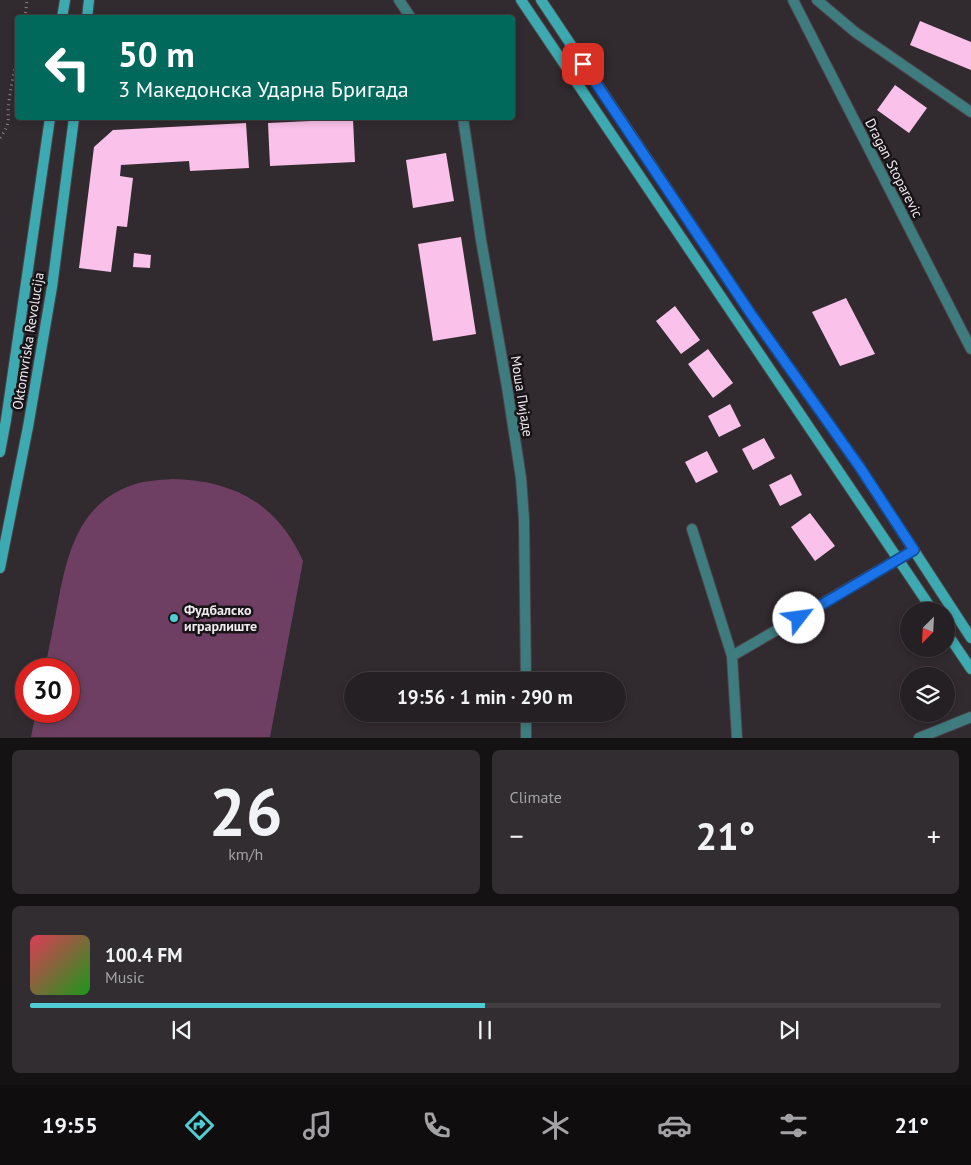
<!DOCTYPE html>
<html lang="en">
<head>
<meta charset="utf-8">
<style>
  body { margin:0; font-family:"PT Sans",sans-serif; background:#312d30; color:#f1f3f6; height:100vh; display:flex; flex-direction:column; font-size:19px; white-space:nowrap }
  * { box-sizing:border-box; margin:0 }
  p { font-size:16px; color:#a3a3a6 }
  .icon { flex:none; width:28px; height:28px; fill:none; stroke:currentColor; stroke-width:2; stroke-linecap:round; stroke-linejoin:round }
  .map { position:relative; height:738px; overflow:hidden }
  .side { display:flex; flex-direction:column; gap:12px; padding:12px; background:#141213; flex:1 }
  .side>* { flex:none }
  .top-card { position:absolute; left:15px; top:15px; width:500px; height:105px; border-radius:5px; box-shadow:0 2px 8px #0003,0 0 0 1px #423e41; background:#00695c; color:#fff; overflow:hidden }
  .needle { width:32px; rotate:204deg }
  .fabs { position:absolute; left:900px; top:602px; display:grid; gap:10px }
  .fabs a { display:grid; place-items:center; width:55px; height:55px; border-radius:50%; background:#252023; box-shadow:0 2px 8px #0003,0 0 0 1px #423e41; font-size:25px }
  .speed { position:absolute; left:15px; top:658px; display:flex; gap:10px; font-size:25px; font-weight:700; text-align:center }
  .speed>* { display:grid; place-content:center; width:65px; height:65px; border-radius:50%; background:#252023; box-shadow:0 2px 8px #0003,0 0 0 1px #423e41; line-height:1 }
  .speed .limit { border:8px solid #d22; background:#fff; color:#111 }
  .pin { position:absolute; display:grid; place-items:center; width:42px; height:42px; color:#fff; margin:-21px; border-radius:10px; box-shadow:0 2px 8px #0006 }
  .me { position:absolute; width:55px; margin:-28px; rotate:60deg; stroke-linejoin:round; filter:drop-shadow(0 0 4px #0008) }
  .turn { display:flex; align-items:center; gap:18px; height:105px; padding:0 20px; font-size:22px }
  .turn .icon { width:65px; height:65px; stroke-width:2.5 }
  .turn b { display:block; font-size:35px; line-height:42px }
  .big { font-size:38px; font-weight:600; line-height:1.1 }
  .side .card { flex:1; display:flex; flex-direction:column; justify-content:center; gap:8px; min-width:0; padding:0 18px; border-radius:8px; background:#312d30 }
  .side .dial { align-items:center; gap:0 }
  .dial b { font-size:65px; line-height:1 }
  .song { display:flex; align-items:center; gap:15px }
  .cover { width:60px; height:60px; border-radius:8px; background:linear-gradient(135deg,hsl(350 70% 55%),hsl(120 70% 35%)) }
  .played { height:5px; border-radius:2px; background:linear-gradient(90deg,#51ccd3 50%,#423e41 50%) }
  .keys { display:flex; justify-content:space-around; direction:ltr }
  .heat { display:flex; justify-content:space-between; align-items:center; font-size:28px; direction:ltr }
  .side .tiles { flex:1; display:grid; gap:12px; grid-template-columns:1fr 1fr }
  .card:last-child { grid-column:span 2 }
  .trip { position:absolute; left:344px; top:672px; width:282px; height:50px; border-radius:25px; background:#252023; box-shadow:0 2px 8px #0003,0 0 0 1px #423e41; font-weight:600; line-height:50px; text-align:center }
  .tab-bar { display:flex; height:80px; justify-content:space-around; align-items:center; background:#0f0d0e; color:#a3a3a6 }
  .tab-bar .icon { width:35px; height:35px }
  .tab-bar .on { color:#51ccd3 }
  .tab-bar b { font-size:22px; color:#f1f3f6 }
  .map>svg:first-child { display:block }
</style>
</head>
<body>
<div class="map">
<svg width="971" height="738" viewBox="0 0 971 738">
  <rect width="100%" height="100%" fill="#312a2f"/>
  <path fill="#6e3f62" d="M172,479C233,480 278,504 303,561L270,737H31L36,711H69V669H45C49,646 54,624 58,602C67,555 78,507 127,487C141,481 157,480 172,479Z"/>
  <g fill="#fac1ea">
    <path d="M920,21L971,42V70L910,45Z"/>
    <path d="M895,85L927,108L909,133L877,110Z"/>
    <path d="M353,119L355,162L270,166L268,123Z"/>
    <path d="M246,123L249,168L190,171L189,161L121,165L120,176L133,178L127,227L117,226L111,272L79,268L94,147L113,130Z"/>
    <path d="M446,153L454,201L413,208L406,160Z"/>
    <path d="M461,237L476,334L433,341L418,244Z"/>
    <path d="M134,253L151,255L150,268L133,267Z"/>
    <path d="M846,298L875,354L840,366L812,312Z"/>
    <path d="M675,306L700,340L681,354L656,321Z"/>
    <path d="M708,349L733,383L713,398L688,364Z"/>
    <path d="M730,404L741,426L719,437L708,416Z"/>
    <path d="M764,438L775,458L753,470L742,449Z"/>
    <path d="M707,451L718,472L696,483L685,462Z"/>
    <path d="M791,474L802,495L780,506L769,485Z"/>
    <path d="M810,513L835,546L815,561L791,527Z"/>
  </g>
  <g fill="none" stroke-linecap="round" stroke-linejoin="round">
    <defs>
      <g id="street">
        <path d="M399,0L411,18"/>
        <path d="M793,0L971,349"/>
        <path d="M817,0L855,32L971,112"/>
        <path d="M463,118L481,240L507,387L521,478L524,519L526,681"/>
        <path d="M692,529L732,656L737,738"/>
        <path d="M732,656L914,550"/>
        <path d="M526,714V738"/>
        <path d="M919,738L971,717"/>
      </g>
      <g id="secondary">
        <path d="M521,0L933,611"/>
        <path d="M541,0L751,314L859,466L971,638"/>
        <path d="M62,18L65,0"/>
        <path d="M87,18L89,0"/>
        <path d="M0,452L6,420L50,118"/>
        <path d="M0,568L28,427L52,287L74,118"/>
        <path d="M946,632L971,669"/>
      </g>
    </defs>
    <use href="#street" stroke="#4c454a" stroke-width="12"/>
    <use href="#secondary" stroke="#4c454a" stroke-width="12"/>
    <g stroke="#8e888c" stroke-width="3" stroke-dasharray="1 4" stroke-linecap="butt">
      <path d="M25,18L27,0"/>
      <path d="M0,138C13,120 6,120 9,101C11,86 14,70 18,55"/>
    </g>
    <use href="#street" stroke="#3e7c80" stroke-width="10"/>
    <use href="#secondary" stroke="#3caab0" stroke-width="10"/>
  </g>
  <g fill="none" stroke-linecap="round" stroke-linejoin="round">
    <defs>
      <path id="route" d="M583,64L751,314L859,466L914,550L799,618"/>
    </defs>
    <use href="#route" stroke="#114b97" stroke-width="12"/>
    <use href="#route" stroke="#1a73e8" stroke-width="9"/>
  </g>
  <circle fill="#51ccd3" stroke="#171316" stroke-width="2" cx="174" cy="618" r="5"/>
  <g text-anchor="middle" stroke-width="5" stroke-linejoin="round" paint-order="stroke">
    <g font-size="14" fill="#efeaed" stroke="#171316">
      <text transform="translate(894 168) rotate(63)" y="5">Dragan Stoparevic</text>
      <text transform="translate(28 341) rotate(-81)" y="5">Oktomvriska Revolucija</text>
      <text transform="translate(522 396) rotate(81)" y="5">Моша Пијаде</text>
    </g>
    <g font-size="14" font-weight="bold" fill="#efeaed" stroke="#171316" text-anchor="start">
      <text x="184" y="615">Фудбалскo<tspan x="184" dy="16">играрлиште</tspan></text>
    </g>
  </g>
</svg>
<div class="fabs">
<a><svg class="needle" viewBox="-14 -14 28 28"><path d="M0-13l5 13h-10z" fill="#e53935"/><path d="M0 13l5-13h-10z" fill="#a3a3a6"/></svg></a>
<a><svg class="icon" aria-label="layers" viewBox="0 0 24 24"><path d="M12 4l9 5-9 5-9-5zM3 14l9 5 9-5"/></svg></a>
</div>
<div class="speed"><div class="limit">30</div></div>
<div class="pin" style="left:583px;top:64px;background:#d93025"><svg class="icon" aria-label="arrive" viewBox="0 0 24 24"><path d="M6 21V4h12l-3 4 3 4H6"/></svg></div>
<svg class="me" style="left:799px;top:618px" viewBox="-20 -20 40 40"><circle r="19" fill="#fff"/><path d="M0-13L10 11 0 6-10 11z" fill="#1a73e8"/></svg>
<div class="trip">19:56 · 1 min · 290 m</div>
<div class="top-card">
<div class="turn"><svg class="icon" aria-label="left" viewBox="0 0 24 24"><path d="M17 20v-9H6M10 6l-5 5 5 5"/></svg><div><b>50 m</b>3 Македонска Ударна Бригада</div></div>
</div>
</div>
<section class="side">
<div class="tiles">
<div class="card dial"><b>26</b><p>km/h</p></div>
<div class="card"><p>Climate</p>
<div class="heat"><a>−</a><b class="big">21°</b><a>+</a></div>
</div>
<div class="card">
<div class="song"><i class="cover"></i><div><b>100.4 FM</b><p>Music</p></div></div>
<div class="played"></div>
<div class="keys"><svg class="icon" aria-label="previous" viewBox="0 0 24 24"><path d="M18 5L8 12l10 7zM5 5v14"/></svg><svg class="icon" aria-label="pause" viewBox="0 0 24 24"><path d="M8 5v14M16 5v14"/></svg><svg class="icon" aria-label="next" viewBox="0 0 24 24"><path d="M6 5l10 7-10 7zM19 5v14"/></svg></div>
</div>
</div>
</section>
<nav class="tab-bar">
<b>19:55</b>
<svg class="icon on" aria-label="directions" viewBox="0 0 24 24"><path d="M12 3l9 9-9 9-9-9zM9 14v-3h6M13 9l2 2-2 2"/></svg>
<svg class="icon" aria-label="music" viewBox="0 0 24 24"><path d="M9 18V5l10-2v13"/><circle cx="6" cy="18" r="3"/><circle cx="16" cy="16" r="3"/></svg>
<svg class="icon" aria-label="phone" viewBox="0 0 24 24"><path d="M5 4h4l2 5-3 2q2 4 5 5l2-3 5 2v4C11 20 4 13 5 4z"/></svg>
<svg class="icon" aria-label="climate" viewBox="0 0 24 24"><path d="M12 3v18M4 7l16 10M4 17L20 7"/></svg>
<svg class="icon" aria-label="car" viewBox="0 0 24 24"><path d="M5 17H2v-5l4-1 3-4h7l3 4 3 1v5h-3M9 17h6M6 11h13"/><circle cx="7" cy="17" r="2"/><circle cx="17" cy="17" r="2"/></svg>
<svg class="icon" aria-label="filters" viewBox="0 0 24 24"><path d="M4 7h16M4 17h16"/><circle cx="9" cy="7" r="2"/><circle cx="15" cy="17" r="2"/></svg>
<b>21°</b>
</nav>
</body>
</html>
